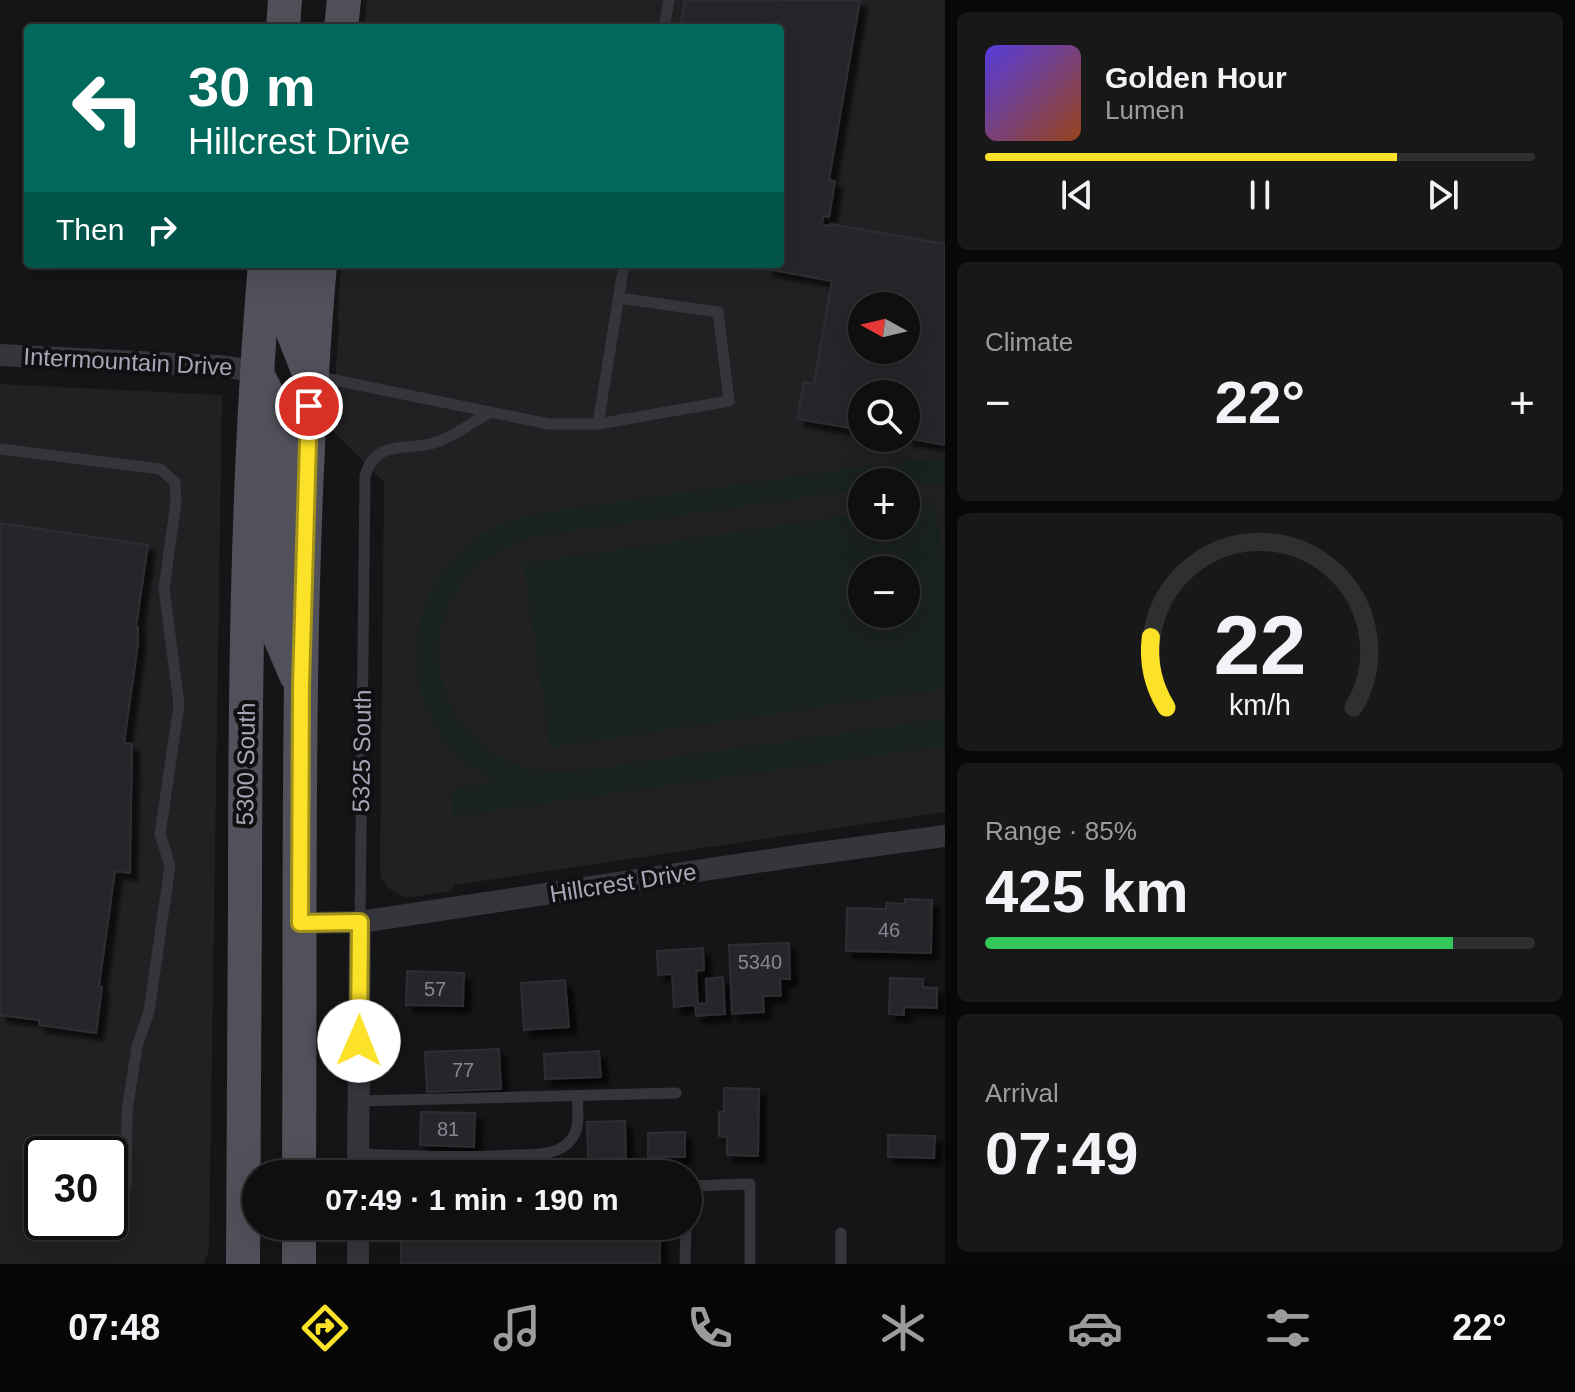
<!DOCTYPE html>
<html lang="en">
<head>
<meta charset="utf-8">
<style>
  body { margin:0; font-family:Arial,sans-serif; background:#191819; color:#f1f3f6; height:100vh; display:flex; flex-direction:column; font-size:30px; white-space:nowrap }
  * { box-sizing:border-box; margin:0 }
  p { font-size:26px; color:#9c9c9f }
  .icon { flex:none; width:44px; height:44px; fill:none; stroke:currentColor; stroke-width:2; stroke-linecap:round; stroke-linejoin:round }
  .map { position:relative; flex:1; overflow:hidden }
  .details { display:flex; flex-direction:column; gap:12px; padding:12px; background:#090809; width:630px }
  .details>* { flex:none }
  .guide { position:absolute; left:24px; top:24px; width:760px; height:244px; border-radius:8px; box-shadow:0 8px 32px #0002,0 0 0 2px #302f30; background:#00695c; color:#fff; overflow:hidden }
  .needle { width:52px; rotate:278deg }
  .fabs { position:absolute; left:848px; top:292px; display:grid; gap:16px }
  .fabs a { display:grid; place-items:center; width:72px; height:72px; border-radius:50%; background:#100f10; box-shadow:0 8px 32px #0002,0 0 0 2px #302f30; font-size:40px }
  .speed { position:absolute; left:24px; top:1136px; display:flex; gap:16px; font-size:40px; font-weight:700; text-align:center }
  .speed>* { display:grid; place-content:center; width:104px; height:104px; border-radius:50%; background:#100f10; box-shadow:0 8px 32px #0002,0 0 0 2px #302f30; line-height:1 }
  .speed .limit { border:4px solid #111; border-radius:12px; background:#fff; color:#111 }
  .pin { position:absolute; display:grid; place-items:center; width:68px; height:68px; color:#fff; margin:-34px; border:4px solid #fff; border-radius:50%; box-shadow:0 2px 8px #0007 }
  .me { position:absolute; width:88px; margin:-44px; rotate:1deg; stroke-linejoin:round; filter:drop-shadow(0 0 6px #0008) }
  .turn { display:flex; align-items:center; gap:28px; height:168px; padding:0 32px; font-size:36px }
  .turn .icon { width:104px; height:104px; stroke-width:2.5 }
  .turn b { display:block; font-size:56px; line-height:68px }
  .then { display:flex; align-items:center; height:76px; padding:0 32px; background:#0003; gap:16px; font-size:30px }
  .big { font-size:60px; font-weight:800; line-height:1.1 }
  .details .tile { flex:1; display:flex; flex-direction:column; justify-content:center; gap:12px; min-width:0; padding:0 28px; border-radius:12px; background:#191819 }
  .details .dial { align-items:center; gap:0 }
  .dial svg { height:208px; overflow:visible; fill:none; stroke:#302f30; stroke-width:7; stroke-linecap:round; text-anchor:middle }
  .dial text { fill:#f1f3f6; stroke:none }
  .song { display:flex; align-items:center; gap:24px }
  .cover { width:96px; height:96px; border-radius:12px; background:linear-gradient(135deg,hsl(250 70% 55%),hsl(20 70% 35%)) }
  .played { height:8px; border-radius:4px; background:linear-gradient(90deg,#fbe128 75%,#302f30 75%) }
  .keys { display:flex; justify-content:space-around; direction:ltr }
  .heat { display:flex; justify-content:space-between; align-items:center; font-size:44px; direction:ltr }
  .charge { height:12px; border-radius:6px; background:linear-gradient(90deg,#34c759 85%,#302f30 0) }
  .trip { position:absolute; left:242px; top:1160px; width:460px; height:80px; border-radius:40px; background:#100f10; box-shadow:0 8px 32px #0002,0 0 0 2px #302f30; font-weight:800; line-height:80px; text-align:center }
  .tab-bar { display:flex; height:128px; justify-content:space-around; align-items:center; background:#060606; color:#9c9c9f }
  .tab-bar .icon { width:56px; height:56px }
  .tab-bar .current { color:#fbe128 }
  .tab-bar b { font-size:36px; color:#f1f3f6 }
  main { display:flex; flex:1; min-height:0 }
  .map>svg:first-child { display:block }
</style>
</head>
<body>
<main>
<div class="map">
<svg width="945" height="1264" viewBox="0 0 945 1264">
  <defs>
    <filter id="shadow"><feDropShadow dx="7" dy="7" stdDeviation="2" flood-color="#0009"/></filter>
  </defs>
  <rect width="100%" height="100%" fill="#151416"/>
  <g fill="#212023" fill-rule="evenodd">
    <path d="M367,0H945V812L455,885L451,891L413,897H404L388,888L381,877L380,866L384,482L331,429L339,329L338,314L341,264H780V28H364ZM862,306H906V350H862ZM862,394H906V438H862ZM862,482H906V526H862ZM862,570H906V614H862Z"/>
    <path d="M0,384L222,395L209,1249L204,1264H0ZM42,1154H110V1222H42Z"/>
  </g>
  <g fill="#1a221d" fill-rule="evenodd">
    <path d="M930,459L945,460V484L862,482V490L541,536C387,572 416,781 574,771L945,718V746L454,817L450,789L495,782C477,771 460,760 447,744C397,680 409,585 476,538C494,524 516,518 538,513L907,460Z"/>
    <path d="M935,502L945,568V689L550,748L523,563L862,513V526H906V507ZM862,570H906V614H862Z"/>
  </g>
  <g fill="#28272a" stroke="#2f2e33" stroke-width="2" fill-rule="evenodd" filter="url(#shadow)">
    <path d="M685,0H860L829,180L835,181L829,217L823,216L822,225L830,226V224L945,244V445L906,438V394H862V430L797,419L804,382L814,384L832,281L766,269L767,264H780V28H680ZM862,306H906V350H862Z"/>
    <path d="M0,523L148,545L136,627H138V644L124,743L132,744L130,873L115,871L99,986L102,987L96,1033L39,1025V1020L0,1015Z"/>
    <path d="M905,899L932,900L931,953L846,951L847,908L886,909V903L905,904Z"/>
    <path d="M789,943L790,979H780L781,996H763L764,1012L732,1014L729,945Z"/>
    <path d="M703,948L704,970L696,971L698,1004L707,1003L706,979L723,977L725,1014L696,1016L695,1005L674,1007L672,974L658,975L657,951Z"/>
    <path d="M407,971L464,973L463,1006L406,1005Z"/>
    <path d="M890,978L923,979V987L937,988V1008L904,1007V1015L889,1014Z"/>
    <path d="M565,980L569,1027L524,1030L521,983Z"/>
    <path d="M499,1049L501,1089L427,1092L425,1052Z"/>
    <path d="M599,1051L601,1077L545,1079L544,1054Z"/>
    <path d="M724,1088L759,1089L758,1156L727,1155V1137L719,1136V1112H724Z"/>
    <path d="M421,1112L475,1113L474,1147L420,1145Z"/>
    <path d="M625,1121L626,1158L588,1159L587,1122Z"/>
    <path d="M685,1132V1157H648V1133Z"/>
    <path d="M888,1135L935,1136L934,1158L888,1157Z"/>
    <rect x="401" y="1226" width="259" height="38"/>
  </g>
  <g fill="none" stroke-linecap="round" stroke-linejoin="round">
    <g stroke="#36353c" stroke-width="11">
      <path d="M664,28L669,0"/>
      <path d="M315,376L549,424H598L624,264"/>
      <path d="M598,424L729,401L718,312L619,298"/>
      <path d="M0,449L160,469L175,482L176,503L164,588L179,705L160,834L170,866L149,1012L137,1046L127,1111L126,1184"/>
      <path d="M360,922L365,476C376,439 405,451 434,443C451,438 475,421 491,412"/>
      <path d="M358,1101L676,1093"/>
      <path d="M358,1154C410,1156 462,1158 514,1155C529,1155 551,1155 563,1147C582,1135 578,1114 577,1096"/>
      <path d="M688,1186L750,1184V1264"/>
      <path d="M841,1233V1264"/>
      <path d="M685,1264L686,1226"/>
    </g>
    <g stroke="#36353c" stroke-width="22">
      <path d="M0,355L219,366L256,371"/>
      <path d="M300,923L360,922L797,856L945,836"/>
      <path d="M358,1174L360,922"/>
      <path d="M358,1264V1226"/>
    </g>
    <g stroke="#51515b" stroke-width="34">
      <path d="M283,28L285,0"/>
      <path d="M341,28L344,0"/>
      <path d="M291,264L287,317L307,368"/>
      <path d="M257,374L282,423L276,628L296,675"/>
      <path d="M299,1174C301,871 294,566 320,264"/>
      <path d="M243,1264C244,1143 244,1021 245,900C245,688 247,476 265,264"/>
      <path d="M299,1264V1226"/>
    </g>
  </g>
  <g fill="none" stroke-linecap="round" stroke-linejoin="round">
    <defs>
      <path id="route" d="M309,406L301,686L300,923L360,922L359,1041"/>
    </defs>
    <use href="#route" stroke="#a3921a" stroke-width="20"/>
    <use href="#route" stroke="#fbe128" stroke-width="14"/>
  </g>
  <g text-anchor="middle" stroke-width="8" stroke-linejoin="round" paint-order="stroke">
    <g font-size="20" fill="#858693">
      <text x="889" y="937">46</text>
      <text x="760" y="969">5340</text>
      <text x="435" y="996">57</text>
      <text x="463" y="1077">77</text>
      <text x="448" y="1136">81</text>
    </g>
    <g font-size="24" fill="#a5a7b7" stroke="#100f11">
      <text transform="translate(128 362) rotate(3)" y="8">Intermountain Drive</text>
      <text transform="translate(362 751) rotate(-89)" y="8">5325 South</text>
      <text transform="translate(246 764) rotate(-89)" y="8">5300 South</text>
      <text transform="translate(623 883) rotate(-9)" y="8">Hillcrest Drive</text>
    </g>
  </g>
</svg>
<div class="fabs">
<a><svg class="needle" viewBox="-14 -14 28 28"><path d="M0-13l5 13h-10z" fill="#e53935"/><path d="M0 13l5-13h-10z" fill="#9c9c9f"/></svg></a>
<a><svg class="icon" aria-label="search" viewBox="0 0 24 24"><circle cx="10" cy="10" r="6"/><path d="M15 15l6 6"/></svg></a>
<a>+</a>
<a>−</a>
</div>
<div class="speed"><div class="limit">30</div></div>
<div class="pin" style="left:309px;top:406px;background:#d93025"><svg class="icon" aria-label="arrive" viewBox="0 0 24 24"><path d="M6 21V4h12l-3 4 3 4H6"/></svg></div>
<svg class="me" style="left:359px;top:1041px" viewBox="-20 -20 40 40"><circle r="19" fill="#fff"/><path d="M0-13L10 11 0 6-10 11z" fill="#fbe128"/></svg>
<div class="trip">07:49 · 1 min · 190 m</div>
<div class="guide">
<div class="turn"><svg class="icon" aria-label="left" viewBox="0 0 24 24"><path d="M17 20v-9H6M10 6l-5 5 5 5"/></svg><div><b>30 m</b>Hillcrest Drive</div></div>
<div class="then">Then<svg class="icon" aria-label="right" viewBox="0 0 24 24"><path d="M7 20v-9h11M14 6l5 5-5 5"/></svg></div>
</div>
</div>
<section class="details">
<div class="tile">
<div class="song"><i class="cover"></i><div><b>Golden Hour</b><p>Lumen</p></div></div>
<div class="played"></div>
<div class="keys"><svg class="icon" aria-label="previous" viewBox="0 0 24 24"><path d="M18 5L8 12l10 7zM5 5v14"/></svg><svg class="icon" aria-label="pause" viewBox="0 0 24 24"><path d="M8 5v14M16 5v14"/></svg><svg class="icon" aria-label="next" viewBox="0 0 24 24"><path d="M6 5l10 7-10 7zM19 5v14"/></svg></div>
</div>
<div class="tile"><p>Climate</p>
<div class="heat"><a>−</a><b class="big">22°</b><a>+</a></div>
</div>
<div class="tile dial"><svg viewBox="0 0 100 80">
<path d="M14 69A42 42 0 1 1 86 69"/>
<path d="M14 69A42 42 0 0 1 8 42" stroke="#fbe128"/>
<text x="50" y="56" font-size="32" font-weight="700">22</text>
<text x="50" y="72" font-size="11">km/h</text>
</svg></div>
<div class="tile"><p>Range · 85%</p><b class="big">425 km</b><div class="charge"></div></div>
<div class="tile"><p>Arrival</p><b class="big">07:49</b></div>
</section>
</main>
<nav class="tab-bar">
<b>07:48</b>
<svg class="icon current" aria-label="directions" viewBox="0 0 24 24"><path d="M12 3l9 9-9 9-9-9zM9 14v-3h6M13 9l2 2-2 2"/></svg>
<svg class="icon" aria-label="music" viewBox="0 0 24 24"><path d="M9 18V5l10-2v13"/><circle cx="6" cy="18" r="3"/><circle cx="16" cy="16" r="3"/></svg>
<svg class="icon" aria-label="phone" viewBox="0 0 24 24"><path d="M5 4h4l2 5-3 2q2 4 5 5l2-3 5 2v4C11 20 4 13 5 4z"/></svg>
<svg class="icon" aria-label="climate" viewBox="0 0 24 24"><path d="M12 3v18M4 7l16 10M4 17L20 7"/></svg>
<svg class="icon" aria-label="car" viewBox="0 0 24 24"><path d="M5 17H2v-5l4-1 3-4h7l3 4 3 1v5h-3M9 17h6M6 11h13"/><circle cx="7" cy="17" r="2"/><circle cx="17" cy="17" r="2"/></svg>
<svg class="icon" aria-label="filters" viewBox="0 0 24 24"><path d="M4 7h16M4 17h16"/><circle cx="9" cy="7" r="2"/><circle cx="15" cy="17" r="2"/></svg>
<b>22°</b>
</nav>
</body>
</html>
